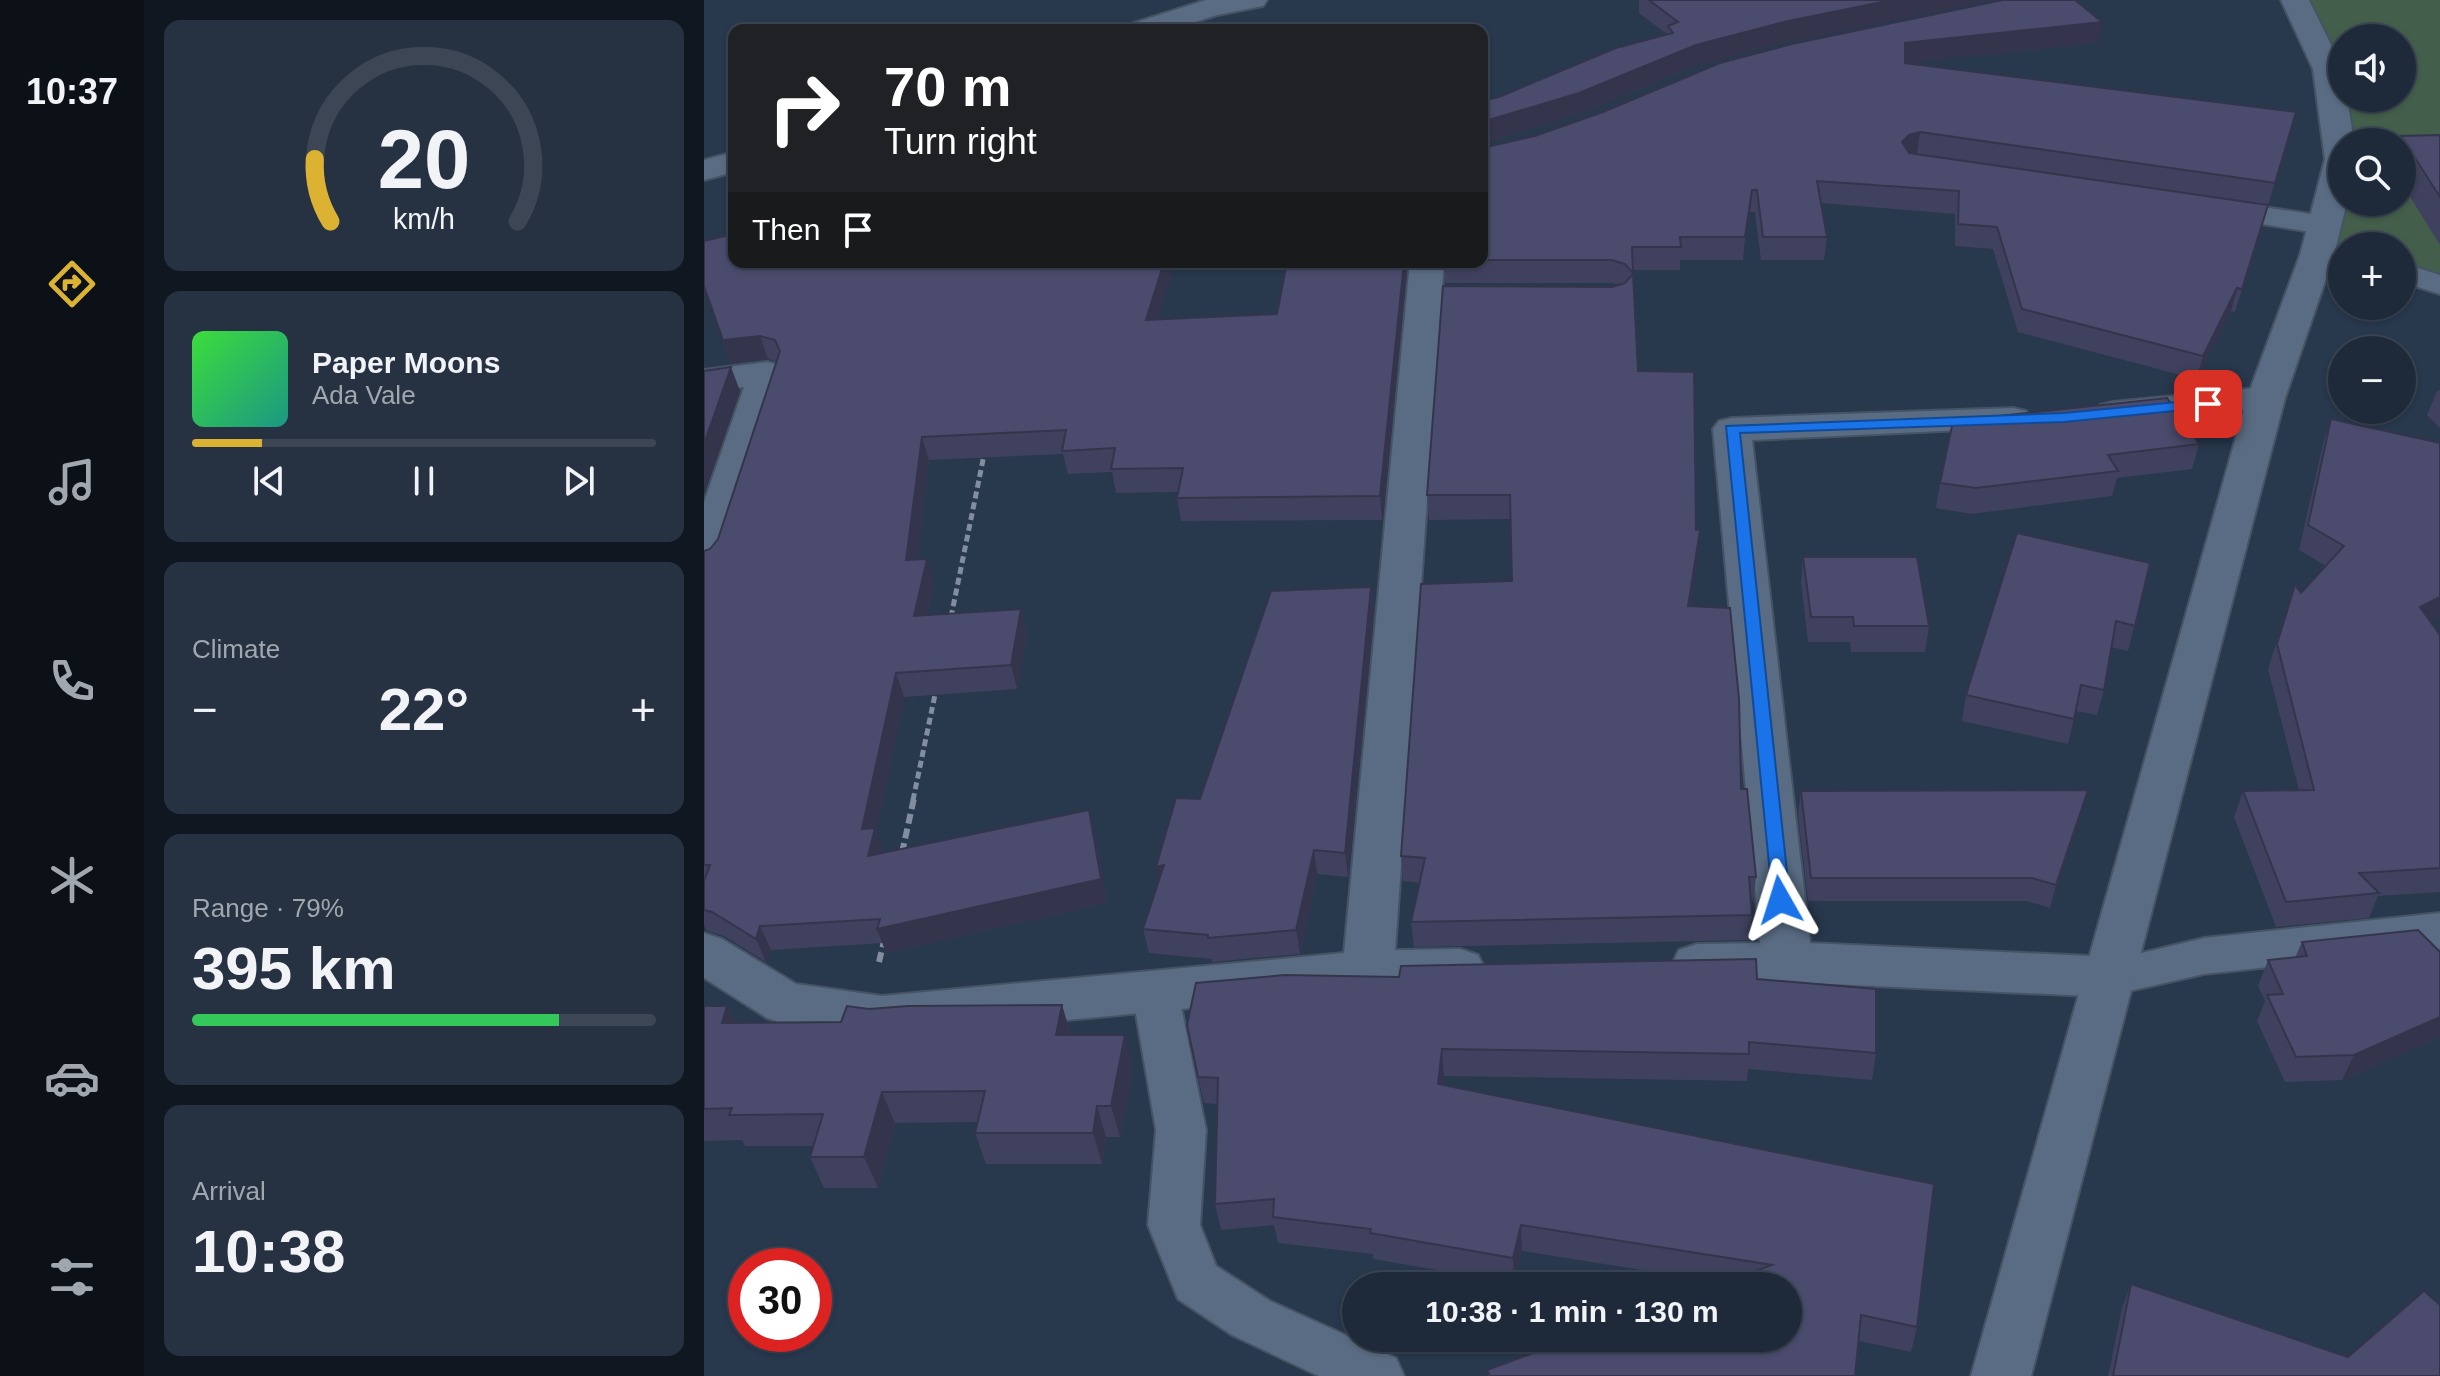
<!DOCTYPE html>
<html lang="en">
<head>
<meta charset="utf-8">
<style>
  body { margin:0; font-family:Arial,sans-serif; background:#263242; color:#f1f3f6; height:100vh; display:flex; flex-direction:column; font-size:30px; white-space:nowrap }
  * { box-sizing:border-box; margin:0 }
  p { font-size:26px; color:#a1a7af }
  .icon { flex:none; width:44px; height:44px; fill:none; stroke:currentColor; stroke-width:2; stroke-linecap:round; stroke-linejoin:round }
  .map { position:relative; flex:1; overflow:hidden }
  .side { display:flex; flex-direction:column; gap:20px; padding:20px; background:#101720; width:560px }
  .side>* { flex:none }
  .banner { position:absolute; left:24px; top:24px; width:760px; height:244px; border-radius:16px; box-shadow:0 2px 6px #0004,0 0 0 2px #3c4654; background:#202124; color:#fff; overflow:hidden }
  .fabs { position:absolute; left:1624px; top:24px; display:grid; gap:16px }
  .fabs a { display:grid; place-items:center; width:88px; height:88px; border-radius:50%; background:#1e2a3a; box-shadow:0 2px 6px #0004,0 0 0 2px #3c4654; font-size:40px }
  .speed { position:absolute; left:24px; top:1248px; display:flex; gap:16px; font-size:40px; font-weight:700; text-align:center }
  .speed>* { display:grid; place-content:center; width:104px; height:104px; border-radius:50%; background:#1e2a3a; box-shadow:0 2px 6px #0004,0 0 0 2px #3c4654; line-height:1 }
  .speed .limit { border:12px solid #d22; background:#fff; color:#111 }
  .pin { position:absolute; display:grid; place-items:center; width:68px; height:68px; color:#fff; margin:-34px; border-radius:16px; box-shadow:0 4px 12px #0006 }
  .me { position:absolute; width:88px; margin:-44px; rotate:354deg; stroke-linejoin:round; filter:drop-shadow(0 0 6px #0008) }
  .turn { display:flex; align-items:center; gap:28px; height:168px; padding:0 24px; font-size:36px }
  .turn .icon { width:104px; height:104px; stroke-width:2.5 }
  .turn b { display:block; font-size:56px; line-height:68px }
  .then { display:flex; align-items:center; height:76px; padding:0 24px; background:#0003; gap:16px; font-size:30px }
  .big { font-size:60px; font-weight:700; line-height:1.1 }
  .side .card { flex:1; display:flex; flex-direction:column; justify-content:center; gap:12px; min-width:0; padding:0 28px; border-radius:16px; background:#263242 }
  .side .dial { align-items:center; gap:0 }
  .dial svg { height:208px; overflow:visible; fill:none; stroke:#3c4654; stroke-width:7; stroke-linecap:round; text-anchor:middle }
  .dial text { fill:#f1f3f6; stroke:none }
  .song { display:flex; align-items:center; gap:24px }
  .cover { width:96px; height:96px; border-radius:12px; background:linear-gradient(135deg,hsl(120 70% 55%),hsl(170 70% 35%)) }
  .played { height:8px; border-radius:4px; background:linear-gradient(90deg,#dcb233 15%,#3c4654 15%) }
  .keys { display:flex; justify-content:space-around; direction:ltr }
  .heat { display:flex; justify-content:space-between; align-items:center; font-size:44px; direction:ltr }
  .charge { height:12px; border-radius:6px; background:linear-gradient(90deg,#34c759 79%,#3c4654 0) }
  .trip { position:absolute; left:638px; top:1272px; width:460px; height:80px; border-radius:40px; background:#1e2a3a; box-shadow:0 2px 6px #0004,0 0 0 2px #3c4654; font-weight:700; line-height:80px; text-align:center }
  main { display:flex; flex:1; min-height:0 }
  .tabs { display:flex; flex-direction:column; width:144px; justify-content:space-around; align-items:center; background:#0c1117; color:#a1a7af }
  .tabs .icon { width:56px; height:56px }
  .tabs .current { color:#dcb233 }
  .tabs b { font-size:36px; color:#f1f3f6 }
  .map>svg:first-child { display:block }
</style>
</head>
<body>
<main>
<nav class="tabs">
<b>10:37</b>
<svg class="icon current" aria-label="directions" viewBox="0 0 24 24"><path d="M12 3l9 9-9 9-9-9zM9 14v-3h6M13 9l2 2-2 2"/></svg>
<svg class="icon" aria-label="music" viewBox="0 0 24 24"><path d="M9 18V5l10-2v13"/><circle cx="6" cy="18" r="3"/><circle cx="16" cy="16" r="3"/></svg>
<svg class="icon" aria-label="phone" viewBox="0 0 24 24"><path d="M5 4h4l2 5-3 2q2 4 5 5l2-3 5 2v4C11 20 4 13 5 4z"/></svg>
<svg class="icon" aria-label="climate" viewBox="0 0 24 24"><path d="M12 3v18M4 7l16 10M4 17L20 7"/></svg>
<svg class="icon" aria-label="car" viewBox="0 0 24 24"><path d="M5 17H2v-5l4-1 3-4h7l3 4 3 1v5h-3M9 17h6M6 11h13"/><circle cx="7" cy="17" r="2"/><circle cx="17" cy="17" r="2"/></svg>
<svg class="icon" aria-label="filters" viewBox="0 0 24 24"><path d="M4 7h16M4 17h16"/><circle cx="9" cy="7" r="2"/><circle cx="15" cy="17" r="2"/></svg>
</nav>
<section class="side">
<div class="card dial"><svg viewBox="0 0 100 80">
<path d="M14 69A42 42 0 1 1 86 69"/>
<path d="M14 69A42 42 0 0 1 8 45" stroke="#dcb233"/>
<text x="50" y="56" font-size="32" font-weight="700">20</text>
<text x="50" y="72" font-size="11">km/h</text>
</svg></div>
<div class="card">
<div class="song"><i class="cover"></i><div><b>Paper Moons</b><p>Ada Vale</p></div></div>
<div class="played"></div>
<div class="keys"><svg class="icon" aria-label="previous" viewBox="0 0 24 24"><path d="M18 5L8 12l10 7zM5 5v14"/></svg><svg class="icon" aria-label="pause" viewBox="0 0 24 24"><path d="M8 5v14M16 5v14"/></svg><svg class="icon" aria-label="next" viewBox="0 0 24 24"><path d="M6 5l10 7-10 7zM19 5v14"/></svg></div>
</div>
<div class="card"><p>Climate</p>
<div class="heat"><a>−</a><b class="big">22°</b><a>+</a></div>
</div>
<div class="card"><p>Range · 79%</p><b class="big">395 km</b><div class="charge"></div></div>
<div class="card"><p>Arrival</p><b class="big">10:38</b></div>
</section>
<div class="map">
<svg width="1736" height="1376" viewBox="0 0 1736 1376">
  <rect width="100%" height="100%" fill="#28384d"/>
  <path fill="#435f4c" fill-rule="evenodd" d="M1591,0H1736V283L1698,272V246H1638V257L1613,255L1637,159ZM1638,38H1698V98H1638ZM1638,142H1698V202H1638Z"/>
  <g fill="none" stroke-linecap="round" stroke-linejoin="round">
    <defs>
      <g id="service">
        <path d="M1506,199L1620,216L1631,219L1635,225L1631,231L1620,234L1495,214L1491,208L1495,202Z"/>
        <path d="M1613,246L1638,248V266L1602,262L1598,255L1602,248Z"/>
        <path d="M1698,263L1736,275V294L1698,282Z"/>
        <path d="M1736,913V949L1500,974L1408,995L1392,990L1385,977L1392,964L1500,938Z"/>
        <path d="M451,972L467,978L474,991L502,1130L496,1225L512,1266L566,1301L692,1358L700,1376H615L528,1335L474,1299L444,1225L452,1130L428,991L435,978Z"/>
      </g>
      <g id="minor">
        <path d="M502,0H563L559,6L513,15L466,30H423L427,24Z"/>
        <path d="M30,152V172L0,180V160Z"/>
        <path d="M706,262H740L691,950L756,949L774,955L781,969L774,983L756,989L664,991L178,1038L81,1024L63,1018L0,978V933L18,939L92,984L178,996L640,953Z"/>
        <path d="M63,362L76,365L81,373L21,561L15,570L0,574V502L40,387L0,392V370Z"/>
        <path d="M1562,387L1575,390L1581,398L1575,406L1409,424L1396,421L1390,413L1396,405L1409,402Z"/>
        <path d="M1309,408L1322,411L1328,419L1322,427L1048,440L1106,943L1408,957L1426,963L1433,977L1426,991L1408,997L1083,982L993,984L975,978L968,964L975,950L993,944L1056,943L1009,429L1015,421L1028,418Z"/>
      </g>
      <path id="tertiary" d="M1577,0H1605L1638,67V98H1643L1650,142H1638V202H1643L1630,255L1581,398L1327,1376H1267L1543,398L1596,255L1621,159L1609,69Z"/>
    </defs>
    <use href="#service" stroke="#455364" stroke-width="4"/>
    <use href="#minor" stroke="#455364" stroke-width="4"/>
    <use href="#tertiary" stroke="#455364" stroke-width="4"/>
    <g stroke="#828e9f" stroke-width="5" stroke-dasharray="7 4" stroke-linecap="butt">
      <path d="M247,617L280,455"/>
      <path d="M209,800L232,690"/>
    </g>
    <g stroke="#828e9f" stroke-width="6" stroke-dasharray="10 5" stroke-linecap="butt">
      <path d="M198,853L210,798"/>
      <path d="M175,962L180,941"/>
    </g>
    <use href="#service" fill="#5a6c83" fill-rule="evenodd"/>
    <use href="#minor" fill="#5a6c83" fill-rule="evenodd"/>
    <use href="#tertiary" fill="#5a6c83" fill-rule="evenodd"/>
  </g>
  <g fill="#40415e">
    <path d="M935,0H1286L1082,42L991,66L875,114L778,144V101L795,97L963,34L935,13Z"/>
    <path d="M1394,43L1202,63L1592,112L1564,205L1213,154L1557,228L1531,312L1527,311L1492,379L1314,332L1289,249L1251,246V214L1117,203L1123,237L1120,260H1057L1051,212H1046L1039,260H976V270H929L934,371L992,530L994,555L986,606L1037,789L1052,877L1049,901H1047L1048,915L1045,940L710,947L707,922L716,883L699,881L697,856L808,581L807,519L725,520L723,495L908,287L915,285L908,283H741L740,262H778V148L831,136L899,112L1016,63Z"/>
    <path d="M1736,135V245L1698,184V142H1695L1697,136Z"/>
    <path d="M704,262L678,520L477,521L473,498L474,492L412,493L408,472L364,474L359,454L225,460L213,560L230,583L223,615L317,609L323,633L313,689L200,697L172,831L179,853L385,810L391,834L403,903L182,953L179,943L67,950L62,962L20,936L3,931L0,925V551L6,549L14,539L73,362L64,359L27,364L0,286L453,320L573,314Z"/>
    <path d="M1736,390V428L1723,415L1733,391Z"/>
    <path d="M1463,398L1495,444L1488,469L1413,478L1408,496L1267,514L1232,508L1236,483Z"/>
    <path d="M1627,419L1736,443V616L1726,621L1736,635V892L1674,896L1665,918L1572,927L1530,817L1539,791L1595,790L1564,669L1591,585L1597,593L1622,566L1595,550L1619,444Z"/>
    <path d="M1099,557L1225,626L1221,652H1147L1146,642H1104L1097,582Z"/>
    <path d="M1446,563L1424,651L1407,647L1400,690L1393,715L1372,711L1364,744L1258,721L1262,695Z"/>
    <path d="M667,587L670,611L644,877L613,874L596,954L508,962V959L445,953L439,929L496,799Z"/>
    <path d="M1097,791L1378,813L1346,908L1323,901H1104L1094,814Z"/>
    <path d="M1598,942L1736,952V1037L1638,1080L1581,1082L1553,1021L1561,1001L1554,986L1564,960L1591,958Z"/>
    <path d="M695,977L1053,979L1172,1053L1168,1080L1044,1069L1043,1081L740,1076L739,1085L1213,1327L1207,1352L1155,1341L1151,1376H784L783,1370L1019,1283L818,1251L810,1283L669,1259V1254L574,1243L570,1225L517,1230L511,1204L513,1104L500,1103L494,1077Z"/>
    <path d="M358,1005L367,1035L429,1066L416,1137H402L398,1164H282L271,1133L273,1122L191,1123L174,1188H120L106,1157L109,1146H41L38,1140L0,1141V1006H23L31,1023L137,1022L165,1009Z"/>
    <path d="M1427,1284L1644,1357L1736,1376H1404L1418,1308Z"/>
  </g>
  <g fill="#34354c">
    <path d="M1188,0H1286L1082,42L991,66L875,114L778,144V122L992,45L1084,21Z"/>
    <path d="M1398,22L1394,43L1198,64L1201,43Z"/>
    <path d="M1216,132L1213,154L1202,157L1198,142L1205,135Z"/>
    <path d="M1048,190L1046,212L1039,260L1041,237Z"/>
    <path d="M460,262H471L446,343L442,320Z"/>
    <path d="M700,262H704L678,520L676,496Z"/>
    <path d="M1533,288L1527,311L1492,379L1499,356Z"/>
    <path d="M56,336L64,359L27,364L19,340Z"/>
    <path d="M27,367L36,391L0,493V444Z"/>
    <path d="M218,437L225,460L210,584L202,560Z"/>
    <path d="M996,530L994,555L983,631L984,606Z"/>
    <path d="M223,559L230,583L217,640L210,616Z"/>
    <path d="M667,587L670,611L644,877L641,853Z"/>
    <path d="M1736,597V616L1706,632L1716,607Z"/>
    <path d="M317,609L323,633L313,689L307,665Z"/>
    <path d="M192,673L200,697L172,831L180,852L173,880L164,856L158,829Z"/>
    <path d="M1384,790L1378,813L1346,908L1352,885Z"/>
    <path d="M385,810L391,834L403,903L182,953L173,929Z"/>
    <path d="M610,850L613,874L596,954L592,930Z"/>
    <path d="M460,865L457,891L452,867Z"/>
    <path d="M56,926L67,950L62,962L52,939Z"/>
    <path d="M358,1005L367,1037L352,1035Z"/>
    <path d="M23,1006L38,1038L18,1023Z"/>
    <path d="M1736,1017V1037L1638,1080L1650,1055Z"/>
    <path d="M421,1035L429,1066L416,1137L407,1106Z"/>
    <path d="M738,1049L740,1076L736,1110L734,1084Z"/>
    <path d="M178,1092L191,1123L174,1188L160,1157Z"/>
    <path d="M393,1106L402,1137L398,1164L389,1133Z"/>
    <path d="M817,1225L818,1251L810,1283L809,1258Z"/>
  </g>
  <g fill="#4b4c6d" stroke="#34354c" stroke-width="2">
    <path d="M945,0H1188L1084,21L992,45L875,93L778,122V101L795,97L912,48L969,33L964,26L974,22Z"/>
    <path d="M1299,0H1371L1398,22L1201,43V63L1592,112L1571,183L1216,132L1205,135L1198,142L1205,153L1564,205L1538,289L1533,288L1499,356L1318,309L1293,227L1254,224L1255,191L1113,181L1123,237H1059L1053,190H1048L1041,237H976L977,247H928L929,273L921,264L908,260H778V148L831,136L899,112L1016,63L1088,44Z"/>
    <path d="M1736,135V197L1697,136Z"/>
    <path d="M30,234V262H460L442,320L573,314L583,262H700L676,496L473,498L479,468L407,469L411,448L358,451L362,430L218,437L202,560L223,559L210,616L317,609L307,665L192,673L158,829L171,828L164,856L385,810L397,879L173,929L176,919L56,926L52,939L8,912L0,910V881L6,865H0V551L6,549L14,539L76,351L71,340L56,336L19,340L0,286V241Z"/>
    <path d="M929,274L934,371L990,372L992,530H996L984,606L1026,608L1035,699L1037,789H1043L1052,877H1045L1048,915L707,922L721,858L697,856L717,584L808,581L806,495H723L739,286L908,287L921,283Z"/>
    <path d="M27,367L0,444V371Z"/>
    <path d="M1463,398L1495,444L1404,455L1414,471L1272,488L1236,483L1249,421Z"/>
    <path d="M1627,419L1736,443V597L1716,607L1736,635V868L1655,873L1675,893L1582,902L1539,791L1610,790L1573,644L1591,585L1597,593L1640,546L1604,525Z"/>
    <path d="M1313,533L1446,563L1431,626L1412,621L1400,690L1377,685L1370,719L1262,695Z"/>
    <path d="M1099,557H1213L1225,626H1150L1149,617H1107Z"/>
    <path d="M667,587L641,853L610,850L592,930L504,938V935L439,929L460,865L452,867L472,798L496,799L567,591Z"/>
    <path d="M1384,790L1352,885L1328,878H1107L1097,791Z"/>
    <path d="M1714,930L1736,952V1017L1650,1055L1592,1057L1563,995L1579,994L1564,960L1603,956L1598,942Z"/>
    <path d="M1052,959L1053,979L1172,989V1053L1045,1042V1054L738,1049L734,1084L1230,1184L1213,1327L1157,1315L1151,1376H786L783,1370L870,1338H1084V1286H1012L1068,1265L817,1225L809,1258L666,1233L667,1229L569,1217L570,1199L511,1204L514,1078L494,1077L483,1025L492,983L581,975L695,977L697,966Z"/>
    <path d="M358,1005L352,1035H421L407,1106H393L389,1133H271L281,1091L178,1092L160,1157H106L119,1114L25,1115L28,1108L0,1109V1006H23L18,1023L137,1022L143,1006L165,1009L204,1006Z"/>
    <path d="M1427,1284L1644,1357L1720,1291L1736,1305V1376H1409Z"/>
  </g>
  <path fill="#1a73e8" stroke="#114b97" stroke-width="2" d="M1504,399L1510,401V407L1360,422L1036,433L1086,900L1076,907L1069,905L1022,426L1360,413Z"/>
</svg>
<div class="fabs">
<a><svg class="icon" aria-label="sound" viewBox="0 0 24 24"><path d="M4 9h4l5-4v14l-5-4H4zM17 9q2 3 0 6"/></svg></a>
<a><svg class="icon" aria-label="search" viewBox="0 0 24 24"><circle cx="10" cy="10" r="6"/><path d="M15 15l6 6"/></svg></a>
<a>+</a>
<a>−</a>
</div>
<div class="speed"><div class="limit">30</div></div>
<div class="pin" style="left:1504px;top:404px;background:#d93025"><svg class="icon" aria-label="arrive" viewBox="0 0 24 24"><path d="M6 21V4h12l-3 4 3 4H6"/></svg></div>
<svg class="me" style="left:1076px;top:900px" viewBox="-20 -20 40 40"><path d="M0-17L14 15 0 8-14 15z" fill="#1a73e8" stroke="#fff" stroke-width="4"/></svg>
<div class="trip">10:38 · 1 min · 130 m</div>
<div class="banner">
<div class="turn"><svg class="icon" aria-label="right" viewBox="0 0 24 24"><path d="M7 20v-9h11M14 6l5 5-5 5"/></svg><div><b>70 m</b>Turn right</div></div>
<div class="then">Then<svg class="icon" aria-label="arrive" viewBox="0 0 24 24"><path d="M6 21V4h12l-3 4 3 4H6"/></svg></div>
</div>
</div>
</main>
</body>
</html>
